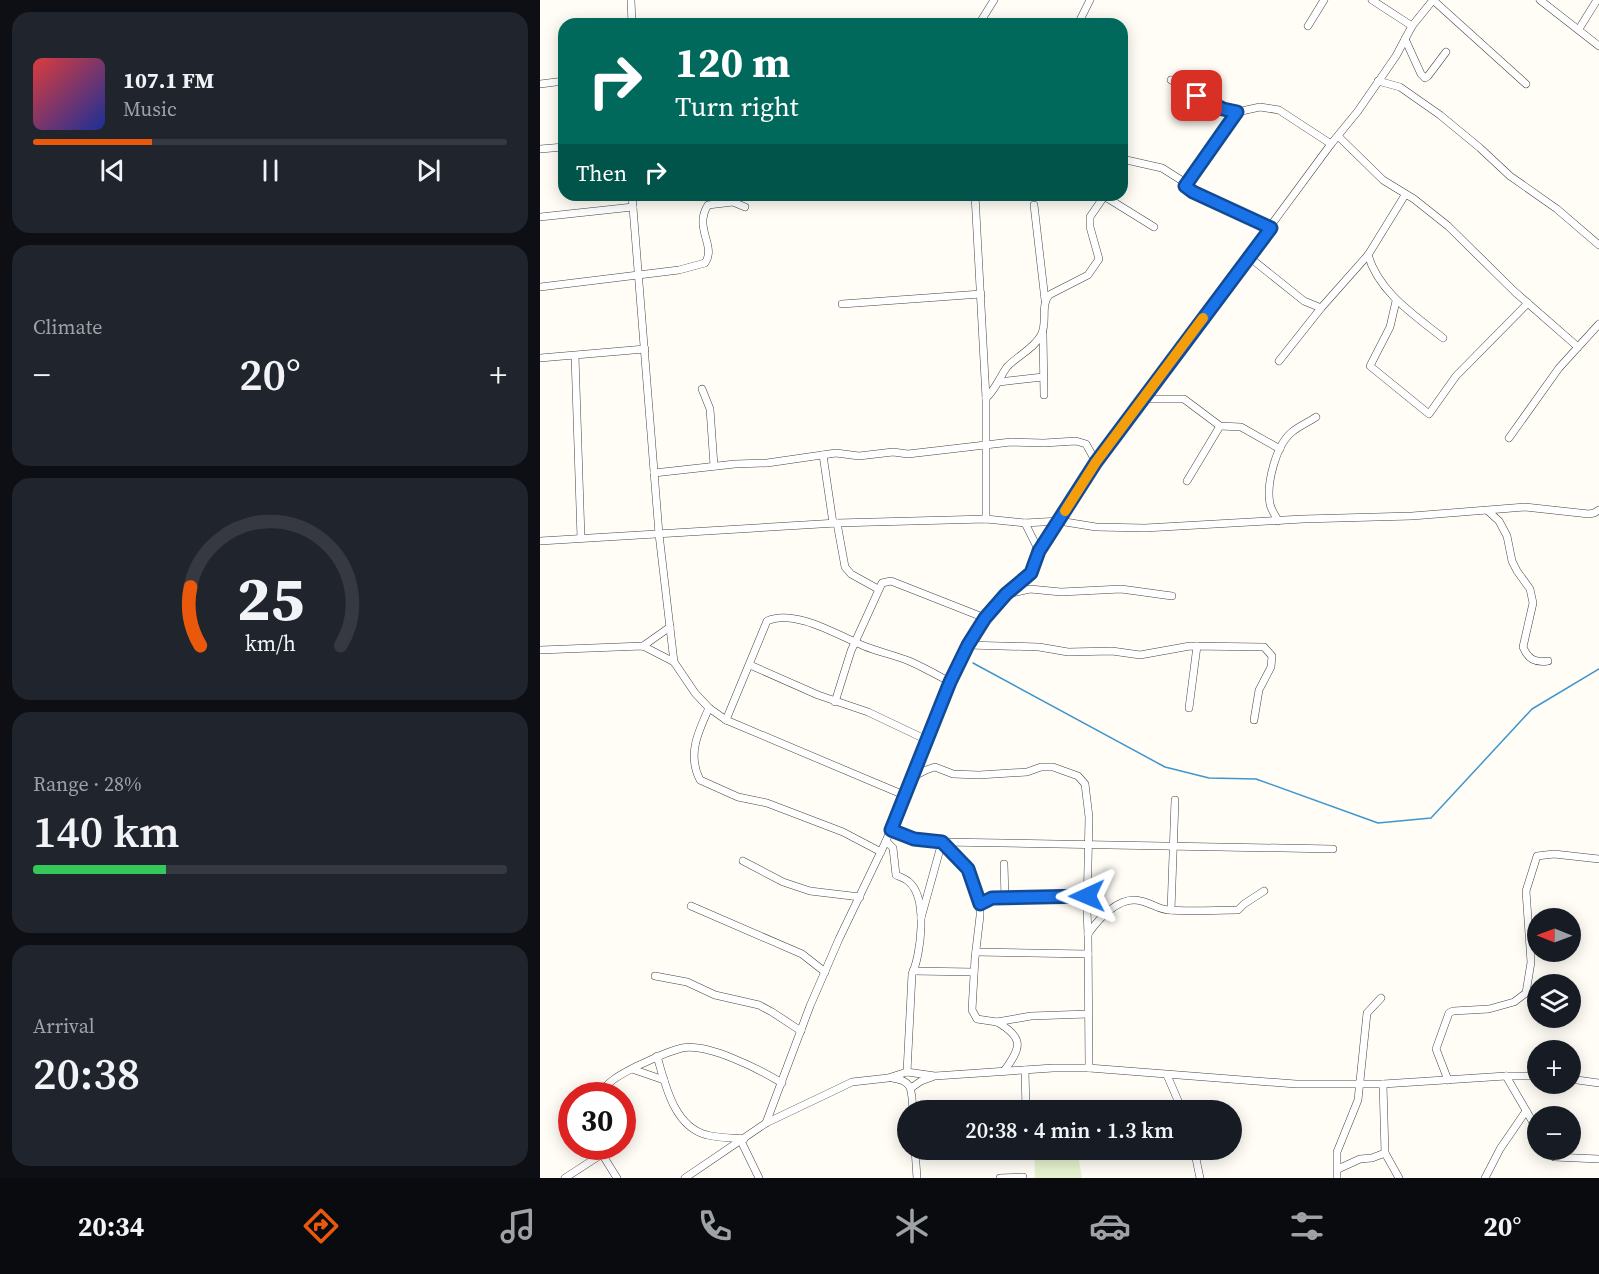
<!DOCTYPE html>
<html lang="en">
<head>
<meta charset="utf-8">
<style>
  body { margin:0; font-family:"Source Serif 4",serif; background:#20242c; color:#f1f3f6; height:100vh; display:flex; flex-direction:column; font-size:22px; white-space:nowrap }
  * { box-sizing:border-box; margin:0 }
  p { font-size:20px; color:#9ea1a6 }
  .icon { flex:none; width:33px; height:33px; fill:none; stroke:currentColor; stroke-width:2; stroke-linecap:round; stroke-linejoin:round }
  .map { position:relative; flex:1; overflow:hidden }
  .side { display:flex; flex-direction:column; gap:12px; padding:12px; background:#0d0f14; width:540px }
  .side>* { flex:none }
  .hud { position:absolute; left:18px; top:18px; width:570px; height:183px; border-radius:18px; box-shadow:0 3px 15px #0003; background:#00695c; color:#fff; overflow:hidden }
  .needle { width:39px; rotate:271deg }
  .fabs { position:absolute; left:987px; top:908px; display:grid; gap:12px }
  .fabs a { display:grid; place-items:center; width:54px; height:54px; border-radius:50%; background:#171b24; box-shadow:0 3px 15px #0003; font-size:30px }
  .speed { position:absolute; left:18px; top:1082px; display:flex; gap:12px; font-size:30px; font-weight:700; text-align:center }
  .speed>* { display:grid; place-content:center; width:78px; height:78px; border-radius:50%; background:#171b24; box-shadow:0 3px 15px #0003; line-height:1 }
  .speed .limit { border:9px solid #d22; background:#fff; color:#111 }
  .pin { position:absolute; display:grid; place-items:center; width:51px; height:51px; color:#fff; margin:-26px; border-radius:12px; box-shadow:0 3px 9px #0006 }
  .me { position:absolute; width:66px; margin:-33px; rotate:269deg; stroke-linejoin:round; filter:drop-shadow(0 0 4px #0008) }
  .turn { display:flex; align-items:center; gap:21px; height:126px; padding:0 18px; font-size:27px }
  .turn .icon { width:78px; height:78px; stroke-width:2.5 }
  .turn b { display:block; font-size:42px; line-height:51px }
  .then { display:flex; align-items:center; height:57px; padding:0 18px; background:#0003; gap:12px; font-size:22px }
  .big { font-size:45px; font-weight:600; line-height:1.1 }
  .side .card { flex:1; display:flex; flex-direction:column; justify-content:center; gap:9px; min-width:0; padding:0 21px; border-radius:18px; background:#20242c }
  .side .dial { align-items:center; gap:0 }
  .dial svg { height:156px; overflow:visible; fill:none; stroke:#363941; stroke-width:7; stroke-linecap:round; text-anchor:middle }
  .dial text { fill:#f1f3f6; stroke:none }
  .song { display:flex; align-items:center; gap:18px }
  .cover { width:72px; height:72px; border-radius:9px; background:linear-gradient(135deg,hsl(0 70% 55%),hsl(230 70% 35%)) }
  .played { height:6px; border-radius:3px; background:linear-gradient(90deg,#ea580c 25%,#363941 25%) }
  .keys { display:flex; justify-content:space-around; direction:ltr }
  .heat { display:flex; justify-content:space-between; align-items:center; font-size:33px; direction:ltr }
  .charge { height:9px; border-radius:4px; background:linear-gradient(90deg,#34c759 28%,#363941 0) }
  .trip { position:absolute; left:357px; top:1100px; width:345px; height:60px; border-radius:30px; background:#171b24; box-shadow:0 3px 15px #0003; font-weight:600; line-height:60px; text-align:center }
  .tab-bar { display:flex; height:96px; justify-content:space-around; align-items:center; background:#090b0e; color:#9ea1a6 }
  .tab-bar .icon { width:42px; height:42px }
  .tab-bar .selected { color:#ea580c }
  .tab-bar b { font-size:27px; color:#f1f3f6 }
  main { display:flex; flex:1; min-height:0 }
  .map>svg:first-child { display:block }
</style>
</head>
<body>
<main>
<section class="side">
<div class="card">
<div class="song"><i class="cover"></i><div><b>107.1 FM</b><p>Music</p></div></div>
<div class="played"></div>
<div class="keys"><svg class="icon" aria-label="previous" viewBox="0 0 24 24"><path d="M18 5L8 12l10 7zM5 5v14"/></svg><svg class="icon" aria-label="pause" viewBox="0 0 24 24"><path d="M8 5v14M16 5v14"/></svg><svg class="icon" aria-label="next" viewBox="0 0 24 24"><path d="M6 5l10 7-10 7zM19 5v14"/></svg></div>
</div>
<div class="card"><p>Climate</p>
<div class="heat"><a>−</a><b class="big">20°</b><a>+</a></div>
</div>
<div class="card dial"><svg viewBox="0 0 100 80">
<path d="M14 69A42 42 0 1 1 86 69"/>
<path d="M14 69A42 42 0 0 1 9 39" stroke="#ea580c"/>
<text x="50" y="56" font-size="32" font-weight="700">25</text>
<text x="50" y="72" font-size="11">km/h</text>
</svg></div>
<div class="card"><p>Range · 28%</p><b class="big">140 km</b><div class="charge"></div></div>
<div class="card"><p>Arrival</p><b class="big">20:38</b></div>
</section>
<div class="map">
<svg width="1059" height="1178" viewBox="0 0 1059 1178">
  <rect width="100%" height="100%" fill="#fffdf5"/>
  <path fill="#e6f2cf" d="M494,1149H537L542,1178H495Z"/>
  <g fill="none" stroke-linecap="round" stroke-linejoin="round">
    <path stroke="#3f96cf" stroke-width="1.5" d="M433,663L625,767L669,778L716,779L838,823L891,818L992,709L1059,669"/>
    <defs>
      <g id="street">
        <path d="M91,0L92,24"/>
        <path d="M832,0L872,26"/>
        <path d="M893,0L986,84"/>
        <path d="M1000,0L1059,46"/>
        <path d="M439,24L454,0"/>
        <path d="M538,24L550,0"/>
        <path d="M768,26L784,0"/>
        <path d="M1039,29L1057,0"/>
        <path d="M865,39L881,74L885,78L888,76L906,52"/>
        <path d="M631,80L683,109L697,112L720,107L739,110L791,144"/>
        <path d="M838,81L860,87L900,115L940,148L970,176L1017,209L1059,245"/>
        <path d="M0,84L24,81"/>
        <path d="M798,136L843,180L874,199L908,226L975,292L1038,347"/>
        <path d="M0,149L24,147"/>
        <path d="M582,159L622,168L641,180L653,192L731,228"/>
        <path d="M645,186L697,112"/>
        <path d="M92,195L119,534L134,662L155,693L169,708L186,720L364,795"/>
        <path d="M435,195L446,398V519"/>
        <path d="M564,196L614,227"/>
        <path d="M494,205L505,300"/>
        <path d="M0,217L93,207"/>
        <path d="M828,255C839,292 873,314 903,338"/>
        <path d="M709,257L764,301L781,308L828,255L865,195"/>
        <path d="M0,287L139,270L165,263C177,246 153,228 168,205L193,202L205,207"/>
        <path d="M856,301L850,327L830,366L889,414L916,376L988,303"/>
        <path d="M302,304L441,294"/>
        <path d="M503,334L504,395"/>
        <path d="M35,356L41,538"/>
        <path d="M0,358L105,349"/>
        <path d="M739,361L781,308"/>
        <path d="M459,382L503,377"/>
        <path d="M162,389L170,409L174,466"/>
        <path d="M446,398C456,389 459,378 467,367C477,356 495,348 501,335C508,323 500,306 509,295L548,275L559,259L550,227V217L565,195"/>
        <path d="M603,399H644L680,426L701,427L740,449"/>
        <path d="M969,438L1019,368L1059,324"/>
        <path d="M283,455L293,523"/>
        <path d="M114,473L195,464L227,463L296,453L319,456L353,452L368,454L471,442L504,443L536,441L546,444L556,462"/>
        <path d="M647,481L680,426"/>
        <path d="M948,511L959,521L967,536L972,561L977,571L990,589L993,603L983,647C988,659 995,663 1008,661"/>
        <path d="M738,521C736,516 731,510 730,504C726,484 736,445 752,432C759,426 769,422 776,417"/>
        <path d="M297,523L305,567L311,574L338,589"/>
        <path d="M485,523L499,551"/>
        <path d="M0,541L297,523L446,519L485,523L519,521L556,527L605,528L763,519L872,516L985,507L1049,514L1054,513L1059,510"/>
        <path d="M468,594L490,589L521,592L581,589L632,596"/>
        <path d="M428,645L499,647L528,652L572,651L600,655L650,646L724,647L732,656L731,667L719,690L714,720"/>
        <path d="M103,646L130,627"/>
        <path d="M0,650L103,646L134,662"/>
        <path d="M210,665L278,695L328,712L387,740"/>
        <path d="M295,702L311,651L342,583L351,581L445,618"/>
        <path d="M169,708C158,732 147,755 160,780L198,797L227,803L303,832L341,852"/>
        <path d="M649,708L657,646"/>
        <path d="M186,720L227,621C254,608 299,636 324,646C339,652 354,655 369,661C383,667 397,675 410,682"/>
        <path d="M371,778L386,770L395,767L413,774L439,775L487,772L501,767H513L538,776L545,784L549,817L547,911L548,934L549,1068"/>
        <path d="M351,829L374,839L402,842L428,869L440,905V916L435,958L432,1010L437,1019L457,1022L491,1016L548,1014"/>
        <path d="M346,841L353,848L356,875C360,877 366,879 369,882C388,898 381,955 372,974L367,1072"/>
        <path d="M203,861L243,882L270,891L320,897"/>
        <path d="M464,864L465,898"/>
        <path d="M440,905L452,898L547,896"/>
        <path d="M151,906L262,954L285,972"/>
        <path d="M631,910L635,800"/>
        <path d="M381,918L402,842L793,849"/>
        <path d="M548,934C559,918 580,895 601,901C611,903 618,909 628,910C651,912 675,910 698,910L704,904L724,891"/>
        <path d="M436,952L548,954"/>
        <path d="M373,971L434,972"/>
        <path d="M115,976L147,982L175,995L219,1005L232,1012L261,1031"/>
        <path d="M457,1022C485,1038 481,1048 464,1071"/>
        <path d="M117,1056C125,1084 134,1127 167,1135C178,1138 192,1138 204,1139"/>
        <path d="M92,1069L124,1080"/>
        <path d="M485,1070L486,1110"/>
        <path d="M627,1075L642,1110"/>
        <path d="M966,1076L998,1131"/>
        <path d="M352,1078C374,1081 371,1090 373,1110"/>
        <path d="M1030,1079L1059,1083"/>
        <path d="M908,1080L896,1049L909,1013L913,1011L949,1009L974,1002L986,993L991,962L986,891L997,856L1014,854L1059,859"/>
        <path d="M843,1084L845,1153L859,1178"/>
        <path d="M371,1088L381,1081L392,1077"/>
        <path d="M59,1095C69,1080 80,1075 95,1067C111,1060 125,1052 142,1048C168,1043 219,1069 242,1083"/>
        <path d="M226,1123L270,1006L299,939L346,841L410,682L428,645L445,618L466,594L491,573L499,551L556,462L791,144L818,111L856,56L872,26L893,0"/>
        <path d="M201,1141L219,1178"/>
        <path d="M53,1146L62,1154L77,1178"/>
        <path d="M375,1149L377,1178"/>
        <path d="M654,1149L660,1178"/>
        <path d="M1008,1149L1014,1157L1059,1159"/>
        <path d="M798,1169L820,1159L832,1158L845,1153"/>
        <path d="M25,1178L62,1154"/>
        <path d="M145,1178L226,1123L287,1094L312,1082L348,1078L367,1072L395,1076L513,1068H549L756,1084H843L966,1076H998"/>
        <path d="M460,1178L483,1177"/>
        <path d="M797,1178V1152L818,1100L827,1013L841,998"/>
        <path d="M945,1178L960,1149L986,1111"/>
      </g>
    </defs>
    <use href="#street" stroke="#444" stroke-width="8"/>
    <use href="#street" stroke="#fff" stroke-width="7"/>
  </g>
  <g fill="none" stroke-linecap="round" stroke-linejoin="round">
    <defs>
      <path id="route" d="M547,896L452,898L440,904L428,869L402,842L374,839L351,830L410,682L428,645L445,618L466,594L491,573L499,551L556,462L731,228L653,192L645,186L697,112L683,109L657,96"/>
    </defs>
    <use href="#route" stroke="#114b97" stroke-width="15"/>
    <use href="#route" stroke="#1a73e8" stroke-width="10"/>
    <path stroke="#f59e0b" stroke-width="10" d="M525,511L556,462L663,318"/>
  </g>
</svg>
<div class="fabs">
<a><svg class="needle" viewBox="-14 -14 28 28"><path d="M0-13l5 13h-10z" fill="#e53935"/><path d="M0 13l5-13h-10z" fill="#9ea1a6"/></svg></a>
<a><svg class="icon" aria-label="layers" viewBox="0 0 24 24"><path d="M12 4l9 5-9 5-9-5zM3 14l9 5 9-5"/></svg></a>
<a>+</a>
<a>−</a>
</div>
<div class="speed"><div class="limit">30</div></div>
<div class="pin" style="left:657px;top:96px;background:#d93025"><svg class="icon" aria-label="arrive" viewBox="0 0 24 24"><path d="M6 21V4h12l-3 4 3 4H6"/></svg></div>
<svg class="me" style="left:547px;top:896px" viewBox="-20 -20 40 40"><path d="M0-17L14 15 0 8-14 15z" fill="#1a73e8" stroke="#fff" stroke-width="4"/></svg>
<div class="trip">20:38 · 4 min · 1.3 km</div>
<div class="hud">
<div class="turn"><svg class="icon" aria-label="right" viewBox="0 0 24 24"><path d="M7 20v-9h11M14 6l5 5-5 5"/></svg><div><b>120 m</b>Turn right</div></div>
<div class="then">Then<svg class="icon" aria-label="right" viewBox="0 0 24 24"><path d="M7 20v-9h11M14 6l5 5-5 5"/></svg></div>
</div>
</div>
</main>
<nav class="tab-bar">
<b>20:34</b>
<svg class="icon selected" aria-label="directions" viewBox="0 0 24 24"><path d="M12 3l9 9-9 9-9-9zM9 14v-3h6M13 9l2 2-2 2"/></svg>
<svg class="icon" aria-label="music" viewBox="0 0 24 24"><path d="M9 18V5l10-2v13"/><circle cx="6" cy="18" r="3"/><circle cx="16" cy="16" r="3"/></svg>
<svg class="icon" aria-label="phone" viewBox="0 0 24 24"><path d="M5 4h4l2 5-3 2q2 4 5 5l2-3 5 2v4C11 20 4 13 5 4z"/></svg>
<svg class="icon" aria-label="climate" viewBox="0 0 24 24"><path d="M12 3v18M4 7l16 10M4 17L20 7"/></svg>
<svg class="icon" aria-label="car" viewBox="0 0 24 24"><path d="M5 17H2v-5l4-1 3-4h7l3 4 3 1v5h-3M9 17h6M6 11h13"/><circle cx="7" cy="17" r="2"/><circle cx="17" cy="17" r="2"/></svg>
<svg class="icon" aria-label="filters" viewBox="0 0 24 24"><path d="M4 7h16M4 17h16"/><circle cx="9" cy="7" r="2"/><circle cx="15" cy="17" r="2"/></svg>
<b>20°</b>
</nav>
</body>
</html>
